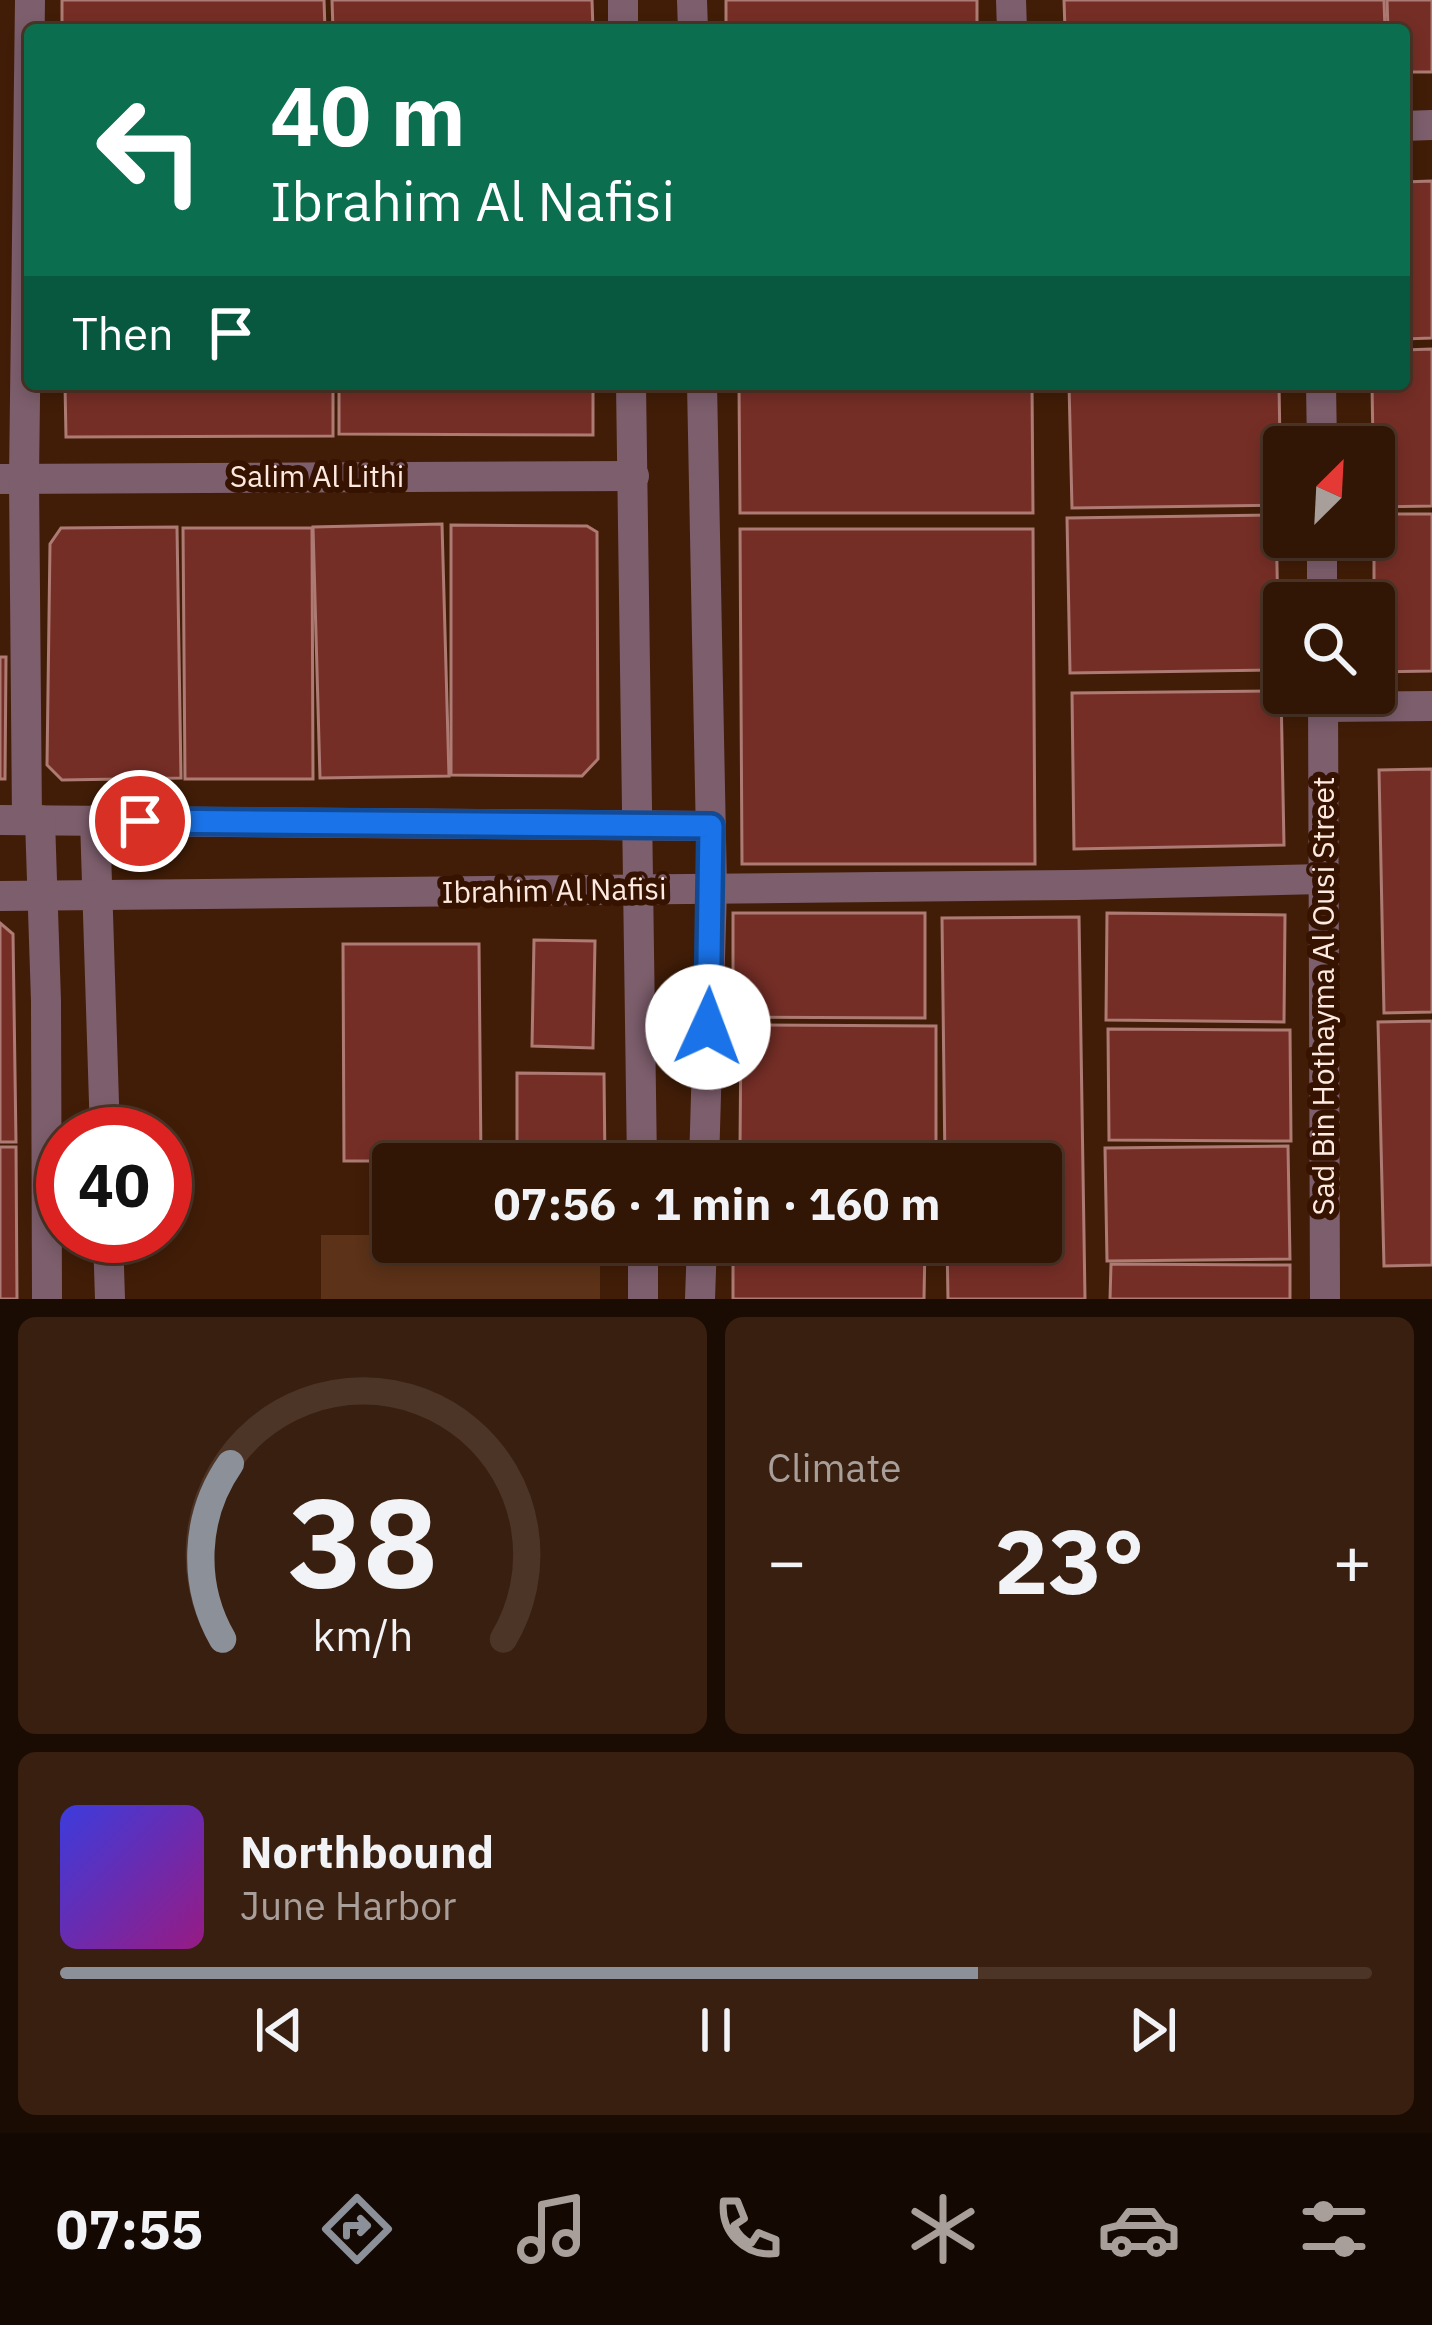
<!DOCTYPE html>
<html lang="en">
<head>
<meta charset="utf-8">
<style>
  body { margin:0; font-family:"IBM Plex Sans",sans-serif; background:#391f0f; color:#f1f3f6; height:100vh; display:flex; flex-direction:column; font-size:45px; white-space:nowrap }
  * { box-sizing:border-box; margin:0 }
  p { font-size:39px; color:#a89f9a }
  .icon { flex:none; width:66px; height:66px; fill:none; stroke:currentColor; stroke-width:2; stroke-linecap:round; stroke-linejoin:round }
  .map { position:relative; height:1299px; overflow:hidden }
  .details { display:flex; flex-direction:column; gap:18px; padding:18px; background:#1b0c03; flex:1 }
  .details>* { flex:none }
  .hud { position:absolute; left:24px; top:24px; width:1386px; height:366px; border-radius:12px; box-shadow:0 6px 18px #0003,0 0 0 3px #4c3527; background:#0b6e4f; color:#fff; overflow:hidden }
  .needle { width:78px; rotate:24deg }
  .fabs { position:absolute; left:1263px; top:426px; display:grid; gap:24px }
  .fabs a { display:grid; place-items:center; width:132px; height:132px; border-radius:12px; background:#311605; box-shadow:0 6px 18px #0003,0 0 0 3px #4c3527; font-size:60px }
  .speed { position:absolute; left:36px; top:1107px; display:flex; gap:24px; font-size:60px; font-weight:700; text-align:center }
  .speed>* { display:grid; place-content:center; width:156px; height:156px; border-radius:50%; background:#311605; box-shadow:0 6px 18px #0003,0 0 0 3px #4c3527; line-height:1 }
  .speed .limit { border:18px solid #d22; background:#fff; color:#111 }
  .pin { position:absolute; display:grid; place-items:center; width:102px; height:102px; color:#fff; margin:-51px; border:6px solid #fff; border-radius:50%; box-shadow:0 3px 12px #0007 }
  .me { position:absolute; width:132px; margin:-66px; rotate:2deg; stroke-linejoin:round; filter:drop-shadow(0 0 9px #0008) }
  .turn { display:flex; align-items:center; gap:42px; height:252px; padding:0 48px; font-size:54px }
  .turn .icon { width:156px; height:156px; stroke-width:2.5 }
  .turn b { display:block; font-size:84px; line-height:102px }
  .then { display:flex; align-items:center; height:114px; padding:0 48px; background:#0003; gap:24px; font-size:45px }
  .big { font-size:90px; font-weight:700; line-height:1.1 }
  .details .widget { flex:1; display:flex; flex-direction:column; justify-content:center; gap:18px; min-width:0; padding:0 42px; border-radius:18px; background:#391f0f }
  .details .dial { align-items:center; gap:0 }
  .dial svg { height:312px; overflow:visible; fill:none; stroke:#4c3527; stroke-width:7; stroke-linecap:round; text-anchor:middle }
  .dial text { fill:#f1f3f6; stroke:none }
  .song { display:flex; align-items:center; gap:36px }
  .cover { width:144px; height:144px; border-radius:18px; background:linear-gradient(135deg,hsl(240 70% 55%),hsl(310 70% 35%)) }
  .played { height:12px; border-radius:6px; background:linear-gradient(90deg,#8c9099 70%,#4c3527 70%) }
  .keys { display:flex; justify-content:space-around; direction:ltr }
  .heat { display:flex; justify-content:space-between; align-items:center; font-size:66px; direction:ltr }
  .details .tiles { flex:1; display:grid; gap:18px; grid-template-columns:1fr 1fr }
  .widget:last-child { grid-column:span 2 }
  .trip { position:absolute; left:372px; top:1143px; width:690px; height:120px; border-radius:12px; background:#311605; box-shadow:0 6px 18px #0003,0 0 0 3px #4c3527; font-weight:700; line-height:120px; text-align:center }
  .tab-bar { display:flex; height:192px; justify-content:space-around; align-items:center; background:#140902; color:#a89f9a }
  .tab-bar .icon { width:84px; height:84px }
  .tab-bar .current { color:#8c9099 }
  .tab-bar b { font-size:54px; color:#f1f3f6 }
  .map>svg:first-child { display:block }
</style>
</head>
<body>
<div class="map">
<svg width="1432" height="1299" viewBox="0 0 1432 1299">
  <rect width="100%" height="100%" fill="#411d07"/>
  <path fill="#5c3218" d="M321,1235H393V1242H600V1299H321Z"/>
  <g fill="#752e26" stroke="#ad7b73" stroke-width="3">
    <path d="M62,0H324L325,30H62Z"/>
    <path d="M332,0H592L593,30H333Z"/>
    <rect x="726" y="0" width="251" height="30"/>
    <path d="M1064,0H1384L1385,30H1065Z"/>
    <path d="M1387,0H1432V72H1404V30H1388Z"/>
    <path d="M1432,181V338L1404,339V182Z"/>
    <path d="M1432,349V506L1374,507L1372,384H1404V350Z"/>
    <path d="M65,384H333V436L66,437Z"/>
    <path d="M339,384H593V435L339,434Z"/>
    <path d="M739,384H1032L1033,513H740Z"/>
    <path d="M1069,384H1279L1281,505L1072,508Z"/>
    <path d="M1374,514H1432V671L1374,672Z"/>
    <path d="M1276,515L1279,670L1070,673L1067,518Z"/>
    <path d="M442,524L449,776L320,778L313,527Z"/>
    <path d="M451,525L587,526L597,532L598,759L582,776L451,775Z"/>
    <path d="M177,527L181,778L62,780L47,765L50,544L61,528Z"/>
    <path d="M183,528H312L313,779H185Z"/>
    <path d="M740,529H1033L1035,864H742Z"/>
    <path d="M0,657H6L5,779H0Z"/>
    <path d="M1281,691L1284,845L1074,849L1072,693Z"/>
    <path d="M1432,769V1012L1384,1013L1379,770Z"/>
    <path d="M733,913H925V1018L733,1017Z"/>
    <path d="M1107,913L1285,915L1284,1022L1106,1020Z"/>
    <path d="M1079,917L1085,1299H948L947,1242H1041V1164H945L942,918Z"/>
    <path d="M0,923L13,934L16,1142H0Z"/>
    <path d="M534,940L595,941L593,1048L532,1046Z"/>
    <path d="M343,944H479L481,1161H344Z"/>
    <path d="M1432,1021V1265L1384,1266L1378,1022Z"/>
    <path d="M741,1025L936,1026V1150L740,1149Z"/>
    <path d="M1108,1029L1290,1030L1291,1141L1109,1140Z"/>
    <path d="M517,1073L604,1074L605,1164H517Z"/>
    <path d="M1288,1146L1290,1259L1107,1261L1105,1148Z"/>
    <path d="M0,1147H16L17,1299H0Z"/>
    <path d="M739,1155L941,1157V1164H739Z"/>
    <path d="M733,1243L925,1244L924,1299H733Z"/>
    <path d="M1111,1264L1290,1265V1299H1110Z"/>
  </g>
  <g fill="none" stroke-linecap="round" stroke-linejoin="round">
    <g stroke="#7d5e6c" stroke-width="30">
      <path d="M623,0V30"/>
      <path d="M692,0L693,30"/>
      <path d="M1011,0L1012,30"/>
      <path d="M1404,126L1432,125"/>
      <path d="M631,384L642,1164"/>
      <path d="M702,384L712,889L704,1164"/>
      <path d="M1321,384L1322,447"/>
      <path d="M0,479L634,476"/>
      <path d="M1322,537V603"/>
      <path d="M1323,693L1325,1299"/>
      <path d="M1323,707L1432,706"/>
      <path d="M0,820L711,826"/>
      <path d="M27,820L24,478L30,0"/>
      <path d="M40,820L46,1001L47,1299"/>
      <path d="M95,820L105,1134"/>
      <path d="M0,896L1076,885L1323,879"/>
      <path d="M108,1236L110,1299"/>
      <path d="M643,1242V1299"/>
      <path d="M700,1299L702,1242"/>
    </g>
  </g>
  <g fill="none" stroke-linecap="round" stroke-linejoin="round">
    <defs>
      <path id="route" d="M140,821L711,826L708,1027"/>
    </defs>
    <use href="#route" stroke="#114b97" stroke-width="30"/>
    <use href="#route" stroke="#1a73e8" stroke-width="21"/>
  </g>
  <g text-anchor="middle" stroke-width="12" stroke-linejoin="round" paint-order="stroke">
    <g font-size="30" fill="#feeae0" stroke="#361300">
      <text x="317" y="487">Salim Al Lithi</text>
      <text transform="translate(554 891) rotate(-1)" y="10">Ibrahim Al Nafisi</text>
      <text transform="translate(1324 996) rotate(-90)" y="10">Sad Bin Hothayma Al Ousi Street</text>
    </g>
  </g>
</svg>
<div class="fabs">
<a><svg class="needle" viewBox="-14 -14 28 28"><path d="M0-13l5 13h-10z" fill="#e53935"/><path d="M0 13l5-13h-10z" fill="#a89f9a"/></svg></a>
<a><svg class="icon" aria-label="search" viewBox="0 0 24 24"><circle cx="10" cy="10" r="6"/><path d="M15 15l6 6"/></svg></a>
</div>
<div class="speed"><div class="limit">40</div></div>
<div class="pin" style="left:140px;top:821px;background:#d93025"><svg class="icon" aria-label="arrive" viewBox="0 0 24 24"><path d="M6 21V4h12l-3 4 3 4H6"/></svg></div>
<svg class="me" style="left:708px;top:1027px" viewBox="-20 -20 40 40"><circle r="19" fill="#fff"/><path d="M0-13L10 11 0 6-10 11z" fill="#1a73e8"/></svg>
<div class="trip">07:56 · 1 min · 160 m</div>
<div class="hud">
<div class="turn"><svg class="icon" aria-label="left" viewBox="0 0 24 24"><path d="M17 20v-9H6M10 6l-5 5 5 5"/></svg><div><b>40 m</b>Ibrahim Al Nafisi</div></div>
<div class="then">Then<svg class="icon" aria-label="arrive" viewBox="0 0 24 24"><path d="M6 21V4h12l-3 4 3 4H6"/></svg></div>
</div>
</div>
<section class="details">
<div class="tiles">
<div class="widget dial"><svg viewBox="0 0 100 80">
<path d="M14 69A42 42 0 1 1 86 69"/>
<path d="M14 69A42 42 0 0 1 16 24" stroke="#8c9099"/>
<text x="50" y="56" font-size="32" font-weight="700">38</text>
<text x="50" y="72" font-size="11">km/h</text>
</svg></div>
<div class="widget"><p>Climate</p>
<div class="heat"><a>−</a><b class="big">23°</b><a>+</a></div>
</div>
<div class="widget">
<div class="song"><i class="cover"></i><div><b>Northbound</b><p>June Harbor</p></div></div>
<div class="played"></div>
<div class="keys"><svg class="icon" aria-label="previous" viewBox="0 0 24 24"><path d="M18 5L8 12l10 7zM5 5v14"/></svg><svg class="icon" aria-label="pause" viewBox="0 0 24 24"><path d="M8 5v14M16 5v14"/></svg><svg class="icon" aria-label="next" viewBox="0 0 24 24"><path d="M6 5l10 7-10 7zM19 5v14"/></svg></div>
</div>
</div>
</section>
<nav class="tab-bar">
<b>07:55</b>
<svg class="icon current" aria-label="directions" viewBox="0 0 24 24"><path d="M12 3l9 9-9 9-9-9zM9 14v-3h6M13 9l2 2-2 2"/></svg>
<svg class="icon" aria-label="music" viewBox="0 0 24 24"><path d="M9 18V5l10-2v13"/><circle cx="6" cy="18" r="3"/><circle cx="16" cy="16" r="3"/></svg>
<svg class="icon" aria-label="phone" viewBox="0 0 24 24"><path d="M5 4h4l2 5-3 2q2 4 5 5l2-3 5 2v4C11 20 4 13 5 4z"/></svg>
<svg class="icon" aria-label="climate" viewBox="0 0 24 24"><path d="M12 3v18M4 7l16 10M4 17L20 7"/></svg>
<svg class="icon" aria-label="car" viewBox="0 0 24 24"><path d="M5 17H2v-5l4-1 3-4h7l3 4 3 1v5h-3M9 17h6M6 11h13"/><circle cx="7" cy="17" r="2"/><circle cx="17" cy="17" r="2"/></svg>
<svg class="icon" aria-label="filters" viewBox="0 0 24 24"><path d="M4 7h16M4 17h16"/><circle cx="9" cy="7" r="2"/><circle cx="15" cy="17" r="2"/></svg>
</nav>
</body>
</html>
